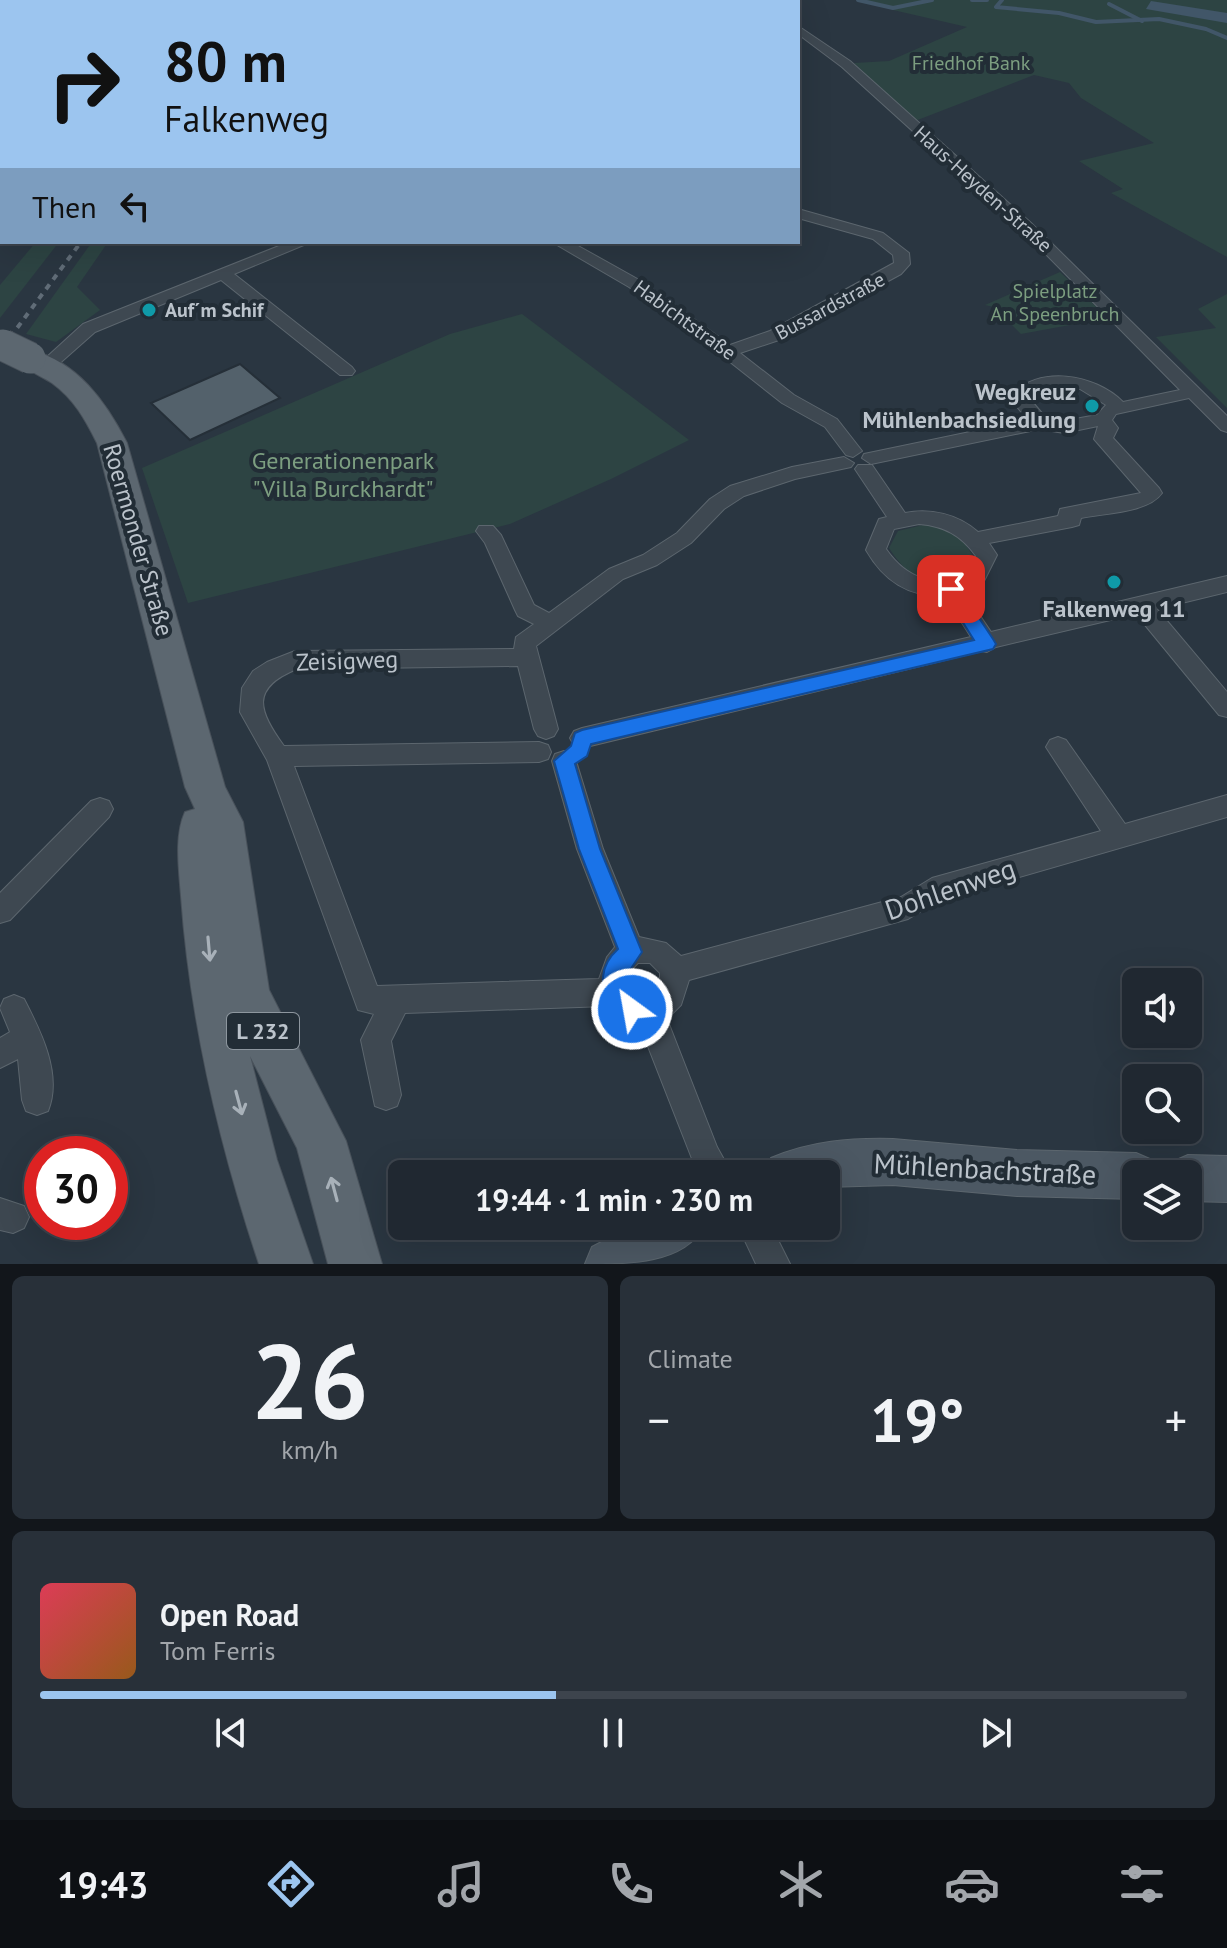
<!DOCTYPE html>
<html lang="en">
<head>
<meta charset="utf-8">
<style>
  body { margin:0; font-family:"PT Sans",sans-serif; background:#283039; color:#f1f3f6; height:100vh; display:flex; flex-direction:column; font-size:30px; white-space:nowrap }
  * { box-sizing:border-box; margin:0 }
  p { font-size:26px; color:#a2a6ab }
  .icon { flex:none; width:44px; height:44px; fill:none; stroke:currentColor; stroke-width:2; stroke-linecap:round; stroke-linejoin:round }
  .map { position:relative; height:1264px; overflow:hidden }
  .details { display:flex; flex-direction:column; gap:12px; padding:12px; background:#12161b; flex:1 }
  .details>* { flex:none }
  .banner { position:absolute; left:0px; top:0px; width:800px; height:244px; box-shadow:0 8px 32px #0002,0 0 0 2px #3d444d; background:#9cc5ef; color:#111; overflow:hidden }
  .tools { position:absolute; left:1122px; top:968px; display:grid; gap:16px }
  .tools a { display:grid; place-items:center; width:80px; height:80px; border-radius:12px; background:#202831; box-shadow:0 8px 32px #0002,0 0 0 2px #3d444d; font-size:40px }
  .speed { position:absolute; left:24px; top:1136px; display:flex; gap:16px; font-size:40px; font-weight:700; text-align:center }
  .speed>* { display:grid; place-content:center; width:104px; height:104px; border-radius:50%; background:#202831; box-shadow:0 8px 32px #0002,0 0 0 2px #3d444d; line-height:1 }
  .speed .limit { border:12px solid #d22; background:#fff; color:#111 }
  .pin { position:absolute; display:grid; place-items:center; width:68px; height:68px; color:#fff; margin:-34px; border-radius:16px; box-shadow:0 4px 12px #0006 }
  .me { position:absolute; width:88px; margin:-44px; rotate:328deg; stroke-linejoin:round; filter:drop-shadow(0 0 6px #0008) }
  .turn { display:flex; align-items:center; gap:28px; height:168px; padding:0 32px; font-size:36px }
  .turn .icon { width:104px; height:104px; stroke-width:2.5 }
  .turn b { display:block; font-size:56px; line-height:68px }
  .then { display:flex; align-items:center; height:76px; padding:0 32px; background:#0003; gap:16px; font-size:30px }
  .big { font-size:60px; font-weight:600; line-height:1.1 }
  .details .widget { flex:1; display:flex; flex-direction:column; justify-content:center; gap:12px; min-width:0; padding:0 28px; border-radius:12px; background:#283039 }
  .details .dial { align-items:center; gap:0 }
  .dial b { font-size:104px; line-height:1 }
  .song { display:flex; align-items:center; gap:24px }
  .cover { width:96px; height:96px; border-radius:12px; background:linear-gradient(135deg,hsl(350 70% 55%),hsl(30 70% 35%)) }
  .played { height:8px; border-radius:4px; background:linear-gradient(90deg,#9cc5ef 45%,#3d444d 45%) }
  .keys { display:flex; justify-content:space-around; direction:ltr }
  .heat { display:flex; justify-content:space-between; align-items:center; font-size:44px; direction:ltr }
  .details .tiles { flex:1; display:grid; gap:12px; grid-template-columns:1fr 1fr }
  .widget:last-child { grid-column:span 2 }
  .trip { position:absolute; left:388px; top:1160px; width:452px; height:80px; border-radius:12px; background:#202831; box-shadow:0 8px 32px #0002,0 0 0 2px #3d444d; font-weight:600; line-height:80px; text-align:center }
  .tab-bar { display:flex; height:128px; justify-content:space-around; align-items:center; background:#0d1014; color:#a2a6ab }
  .tab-bar .icon { width:56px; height:56px }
  .tab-bar .on { color:#9cc5ef }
  .tab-bar b { font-size:36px; color:#f1f3f6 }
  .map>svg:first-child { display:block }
</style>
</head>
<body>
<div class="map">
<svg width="1227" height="1264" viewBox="0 0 1227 1264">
  <rect width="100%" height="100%" fill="#2a3641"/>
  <g fill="#2d4443">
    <path d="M863,0H1227V257L1111,193L1123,189L1079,161L1154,143L1081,98L1069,83L1034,75L915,121L854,63L889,61L967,27L893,10L895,7Z"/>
    <path d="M36,242H59L0,318V285Z"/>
    <path d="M92,242H108L77,287L100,310L56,342L26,334Z"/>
    <path d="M1060,272L1108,318L1021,334L994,307L985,305Z"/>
    <path d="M1227,294V408L1156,337L1216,328L1198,309Z"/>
    <path d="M522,314L689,440L611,479L510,524L188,603L142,468L450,334Z"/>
    <path d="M927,524L957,533L972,554L962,572C923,581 912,583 889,548L898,531Z"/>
  </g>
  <path fill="#415668" d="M1151,1L1227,13V23L1146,9Z"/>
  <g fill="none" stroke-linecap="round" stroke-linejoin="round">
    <g stroke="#415668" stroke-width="4">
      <path d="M858,0L893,8L932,0"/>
      <path d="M972,0H987"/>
      <path d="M1002,0L996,7L1059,13L1096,22L1159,19L1206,29L1227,38"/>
      <path d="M1109,4L1142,21"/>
    </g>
  </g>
  <path fill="#53616b" stroke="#252f38" stroke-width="2" d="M240,364L280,398L190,440L151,403Z"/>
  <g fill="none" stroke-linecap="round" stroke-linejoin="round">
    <defs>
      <g id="street">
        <path d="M550,0H565L566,2H551Z"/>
        <path d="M659,0H671L670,2Z"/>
        <path d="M747,0H759L760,2H748Z"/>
        <rect x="0" y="6" width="2" height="6"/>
        <path d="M798,26L850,61L1031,223L1227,416V432L1221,430L1189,398L1116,414L1112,420L1118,428L1113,438L1159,488L1162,493C1148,513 1104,513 1081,518L1079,525L1072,527L989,543L997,555L982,585L964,592L991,632L1227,576V592L1157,609L1227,692V717L1219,715L1136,614L996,647L987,652L982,651L582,748L574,745L570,738L574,731L582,728L971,637L945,596C908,597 884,581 866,550L879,519L887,517L855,469L858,465H872L905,513C930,508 958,514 978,532L1058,516L1060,509L1141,493L1094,439L1098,426L1064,433L1040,429L871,464L862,458L864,454L1028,420L1009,397C1038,364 1095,374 1123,402L1180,390L1021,229L842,67L798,34ZM1057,387L1080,389L1106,405L1097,415L1064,421L1046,418L1029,398ZM919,524C944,526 961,535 976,556L967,575C933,587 907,579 886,549L894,529Z"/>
        <path d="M798,209L883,233L909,253L910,264L901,274L782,339L740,353L794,395L837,419L862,451L853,457L846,455L825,427L782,403L687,328L629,287L552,242H571L641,281L730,345L770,331L894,263L893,255L873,239L798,218Z"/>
        <path d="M289,242H311L234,274L352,367L355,371L352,375H340L221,280L95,332L52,370H40L37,366L83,324Z"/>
        <path d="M844,457L854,463L851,467L795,479L744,496L724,509L691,543L657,565L623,579L536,646L558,729L554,736L546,739L538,736L534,729L518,666L297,669C250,688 258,711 284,746L539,742L548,745L551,752L548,759L539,762L294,766L377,986L599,979L607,957L615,947L577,849L552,761L555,754L564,751L573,754L576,761L603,849L639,937L666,943L681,956L901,897L932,878L1101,831L1046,747L1050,740L1058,737L1066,740L1125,824L1227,795V817L940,900L908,919L689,980L681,1005L667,1019L717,1147L732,1174H698L640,1026L619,1018L607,1006L405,1013L391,1041L401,1095L397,1106L386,1110L375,1106L361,1040L374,1014L358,1010L267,760L240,712L242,688L253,671L267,662L295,651L514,649L516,637L534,624L518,616L515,610L485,543L476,531L479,526H493L501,535L534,605L549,613L609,569L643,555L677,533L710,499L730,486L792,467ZM638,963H650L660,973V988L650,997H638L628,988V973Z"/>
        <path d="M100,798L109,801L113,809L109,817L10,920L0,923V893L91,801Z"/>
        <path d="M14,995L24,999C40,1030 63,1074 48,1111L37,1115L26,1111L22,1100L18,1059L0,1068V1038L10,1032L0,1008L4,999Z"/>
        <path d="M0,1198L24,1206L29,1217L24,1228L13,1233L0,1230Z"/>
        <path d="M738,1226H771L790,1264H756Z"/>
      </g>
      <g id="secondary">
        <path d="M893,1139L1017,1150L1136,1153L1152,1160L1158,1174H1136V1199L1017,1196L893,1185L826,1187V1174H764L771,1158C811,1141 850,1138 893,1139Z"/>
        <path d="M1188,1155L1227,1156V1202L1188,1201V1174H1167L1172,1162Z"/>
        <path d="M632,1226H704C684,1264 627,1264 585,1264L592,1247Z"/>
      </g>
      <g id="primary">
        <path d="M0,67L2,68V85L0,84Z"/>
        <path d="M2,174V189L0,190V175Z"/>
        <path d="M30,350C77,361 106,402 127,443L225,787L243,822L269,990L346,1141L382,1264H328L297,1148L250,1056L277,1160L313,1264H259C219,1144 190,1022 181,896C179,870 174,836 185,812L195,809L185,787L97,443C85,419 74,399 52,383C40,375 24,370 16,358L20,352Z"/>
      </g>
    </defs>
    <use href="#street" stroke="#5c666e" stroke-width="2"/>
    <use href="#secondary" stroke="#5c666e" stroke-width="2"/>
    <use href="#primary" stroke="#48515a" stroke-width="2"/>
    <use href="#street" fill="#3e4851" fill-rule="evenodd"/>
    <use href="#secondary" fill="#4c5863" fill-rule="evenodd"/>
    <use href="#primary" fill="#5c6770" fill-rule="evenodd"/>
    <path stroke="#606c77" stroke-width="4" stroke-dasharray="6 6" stroke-linecap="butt" d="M3,347L81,242"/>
    <path stroke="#606c77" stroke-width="5" stroke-dasharray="7 7" stroke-linecap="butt" d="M0,351L5,345"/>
    <defs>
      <path id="primary-bridge-far1" d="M0,343L7,347"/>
      <path id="primary-bridge" d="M3,345L30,358"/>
    </defs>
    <use href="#primary-bridge-far1" stroke="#48515a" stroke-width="26" stroke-linecap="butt"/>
    <use href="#primary-bridge" stroke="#48515a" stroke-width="33" stroke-linecap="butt"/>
    <use href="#primary-bridge-far1" stroke="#5c6770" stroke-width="25"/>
    <use href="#primary-bridge" stroke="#5c6770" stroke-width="31"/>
  </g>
  <defs><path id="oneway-shaft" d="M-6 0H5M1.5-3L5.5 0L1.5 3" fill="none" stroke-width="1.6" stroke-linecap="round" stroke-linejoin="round" transform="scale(2)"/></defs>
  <g stroke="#a8b1b9">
    <use href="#oneway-shaft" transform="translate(209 949) rotate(85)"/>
    <use href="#oneway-shaft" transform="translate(239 1103) rotate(75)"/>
    <use href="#oneway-shaft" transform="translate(334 1189) rotate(-105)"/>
  </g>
  <path fill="#1a73e8" stroke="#114b97" stroke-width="2" d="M951,583L957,585L993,639L996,644L993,649L591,744L587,756L575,764L600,849L642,952L624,979L628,993L641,1001L644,1009L641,1018L632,1021L610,1008C600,985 599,966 618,949L579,849L554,761L571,746L575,733L582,730L974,640L942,589Z"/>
  <g fill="#0f9aa8" stroke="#222d36" stroke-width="3">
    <circle cx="149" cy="310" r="8"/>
    <circle cx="1092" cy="406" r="8"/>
    <circle cx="1114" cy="582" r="8"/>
  </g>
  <g text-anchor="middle" stroke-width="8" stroke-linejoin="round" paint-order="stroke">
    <g font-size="20" fill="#7c9e80" stroke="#222d36">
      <text x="971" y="70">Friedhof Bank</text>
      <text x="1055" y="298">Spielplatz<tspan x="1055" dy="23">An Speenbruch</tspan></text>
    </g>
    <g font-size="20" fill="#bbc3cb" stroke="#222d36">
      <text transform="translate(983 189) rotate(42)" y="7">Haus-Heyden-Straße</text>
      <text transform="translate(830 306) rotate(-28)" y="7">Bussardstraße</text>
      <text transform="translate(685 320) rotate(36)" y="7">Habichtstraße</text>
    </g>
    <g font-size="20" font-weight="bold" fill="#bbc3cb" stroke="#222d36" text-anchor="start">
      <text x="165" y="317">Auf´m Schif</text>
    </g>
    <rect fill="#222d36" stroke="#8d969e" stroke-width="2" x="227" y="1013" width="72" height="36" rx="6"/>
    <g font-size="22" font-weight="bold" fill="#bbc3cb">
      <text x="263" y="1039">L 232</text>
    </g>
    <g font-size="24" font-weight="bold" fill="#bbc3cb" stroke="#222d36" text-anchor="end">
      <text x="1076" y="400">Wegkreuz<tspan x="1076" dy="28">Mühlenbachsiedlung</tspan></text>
      <text x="1114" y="617" text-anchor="middle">Falkenweg 11</text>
    </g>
    <g font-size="24" fill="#7c9e80" stroke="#222d36">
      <text x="343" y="469">Generationenpark<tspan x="343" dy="28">"Villa Burckhardt"</tspan></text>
    </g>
    <g font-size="24" fill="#bbc3cb" stroke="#222d36">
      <text transform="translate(138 540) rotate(74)" y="8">Roermonder Straße</text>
      <text transform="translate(347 661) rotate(-2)" y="8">Zeisigweg</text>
    </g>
    <g font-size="28" fill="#bbc3cb" stroke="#222d36">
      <text transform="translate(950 889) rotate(-19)" y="10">Dohlenweg</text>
      <text transform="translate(985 1169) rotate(3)" y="10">Mühlenbachstraße</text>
    </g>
  </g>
</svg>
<div class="tools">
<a><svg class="icon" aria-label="sound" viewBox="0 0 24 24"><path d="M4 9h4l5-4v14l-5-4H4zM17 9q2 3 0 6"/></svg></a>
<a><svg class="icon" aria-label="search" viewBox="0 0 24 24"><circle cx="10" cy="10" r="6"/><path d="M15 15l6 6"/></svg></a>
<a><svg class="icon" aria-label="layers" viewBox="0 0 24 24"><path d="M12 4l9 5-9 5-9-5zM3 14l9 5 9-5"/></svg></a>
</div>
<div class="speed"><div class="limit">30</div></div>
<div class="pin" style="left:951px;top:589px;background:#d93025"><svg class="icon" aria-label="arrive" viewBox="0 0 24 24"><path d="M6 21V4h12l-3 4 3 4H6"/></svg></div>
<svg class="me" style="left:632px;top:1009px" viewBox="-20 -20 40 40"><circle r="17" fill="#1a73e8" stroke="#fff" stroke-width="3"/><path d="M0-11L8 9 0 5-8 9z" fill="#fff"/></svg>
<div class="trip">19:44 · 1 min · 230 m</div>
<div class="banner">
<div class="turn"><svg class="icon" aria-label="right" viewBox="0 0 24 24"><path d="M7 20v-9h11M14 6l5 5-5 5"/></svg><div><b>80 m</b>Falkenweg</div></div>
<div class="then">Then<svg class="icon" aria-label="left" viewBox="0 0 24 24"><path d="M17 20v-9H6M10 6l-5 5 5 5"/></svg></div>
</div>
</div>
<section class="details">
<div class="tiles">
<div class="widget dial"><b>26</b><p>km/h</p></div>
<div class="widget"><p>Climate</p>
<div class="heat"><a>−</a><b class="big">19°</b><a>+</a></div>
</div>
<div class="widget">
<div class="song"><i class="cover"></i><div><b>Open Road</b><p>Tom Ferris</p></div></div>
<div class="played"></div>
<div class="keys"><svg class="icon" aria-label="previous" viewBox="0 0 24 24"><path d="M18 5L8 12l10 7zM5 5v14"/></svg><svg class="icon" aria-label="pause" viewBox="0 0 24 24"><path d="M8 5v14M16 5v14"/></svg><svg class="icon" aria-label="next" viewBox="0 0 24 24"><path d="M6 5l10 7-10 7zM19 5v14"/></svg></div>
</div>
</div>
</section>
<nav class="tab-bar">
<b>19:43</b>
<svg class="icon on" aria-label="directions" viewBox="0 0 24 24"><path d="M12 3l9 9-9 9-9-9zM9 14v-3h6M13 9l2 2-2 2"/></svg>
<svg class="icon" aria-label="music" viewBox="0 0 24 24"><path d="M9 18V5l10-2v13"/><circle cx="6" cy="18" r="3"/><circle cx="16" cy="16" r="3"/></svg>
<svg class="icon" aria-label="phone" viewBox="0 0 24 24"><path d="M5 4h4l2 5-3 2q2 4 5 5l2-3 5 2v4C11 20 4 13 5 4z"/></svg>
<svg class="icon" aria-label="climate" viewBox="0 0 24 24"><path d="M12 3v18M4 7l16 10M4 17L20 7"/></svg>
<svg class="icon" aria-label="car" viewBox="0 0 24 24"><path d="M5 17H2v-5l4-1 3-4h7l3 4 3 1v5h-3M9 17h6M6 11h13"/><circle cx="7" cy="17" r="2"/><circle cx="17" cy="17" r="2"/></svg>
<svg class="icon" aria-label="filters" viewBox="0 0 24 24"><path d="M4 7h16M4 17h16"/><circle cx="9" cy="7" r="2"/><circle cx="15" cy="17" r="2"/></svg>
</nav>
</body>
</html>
